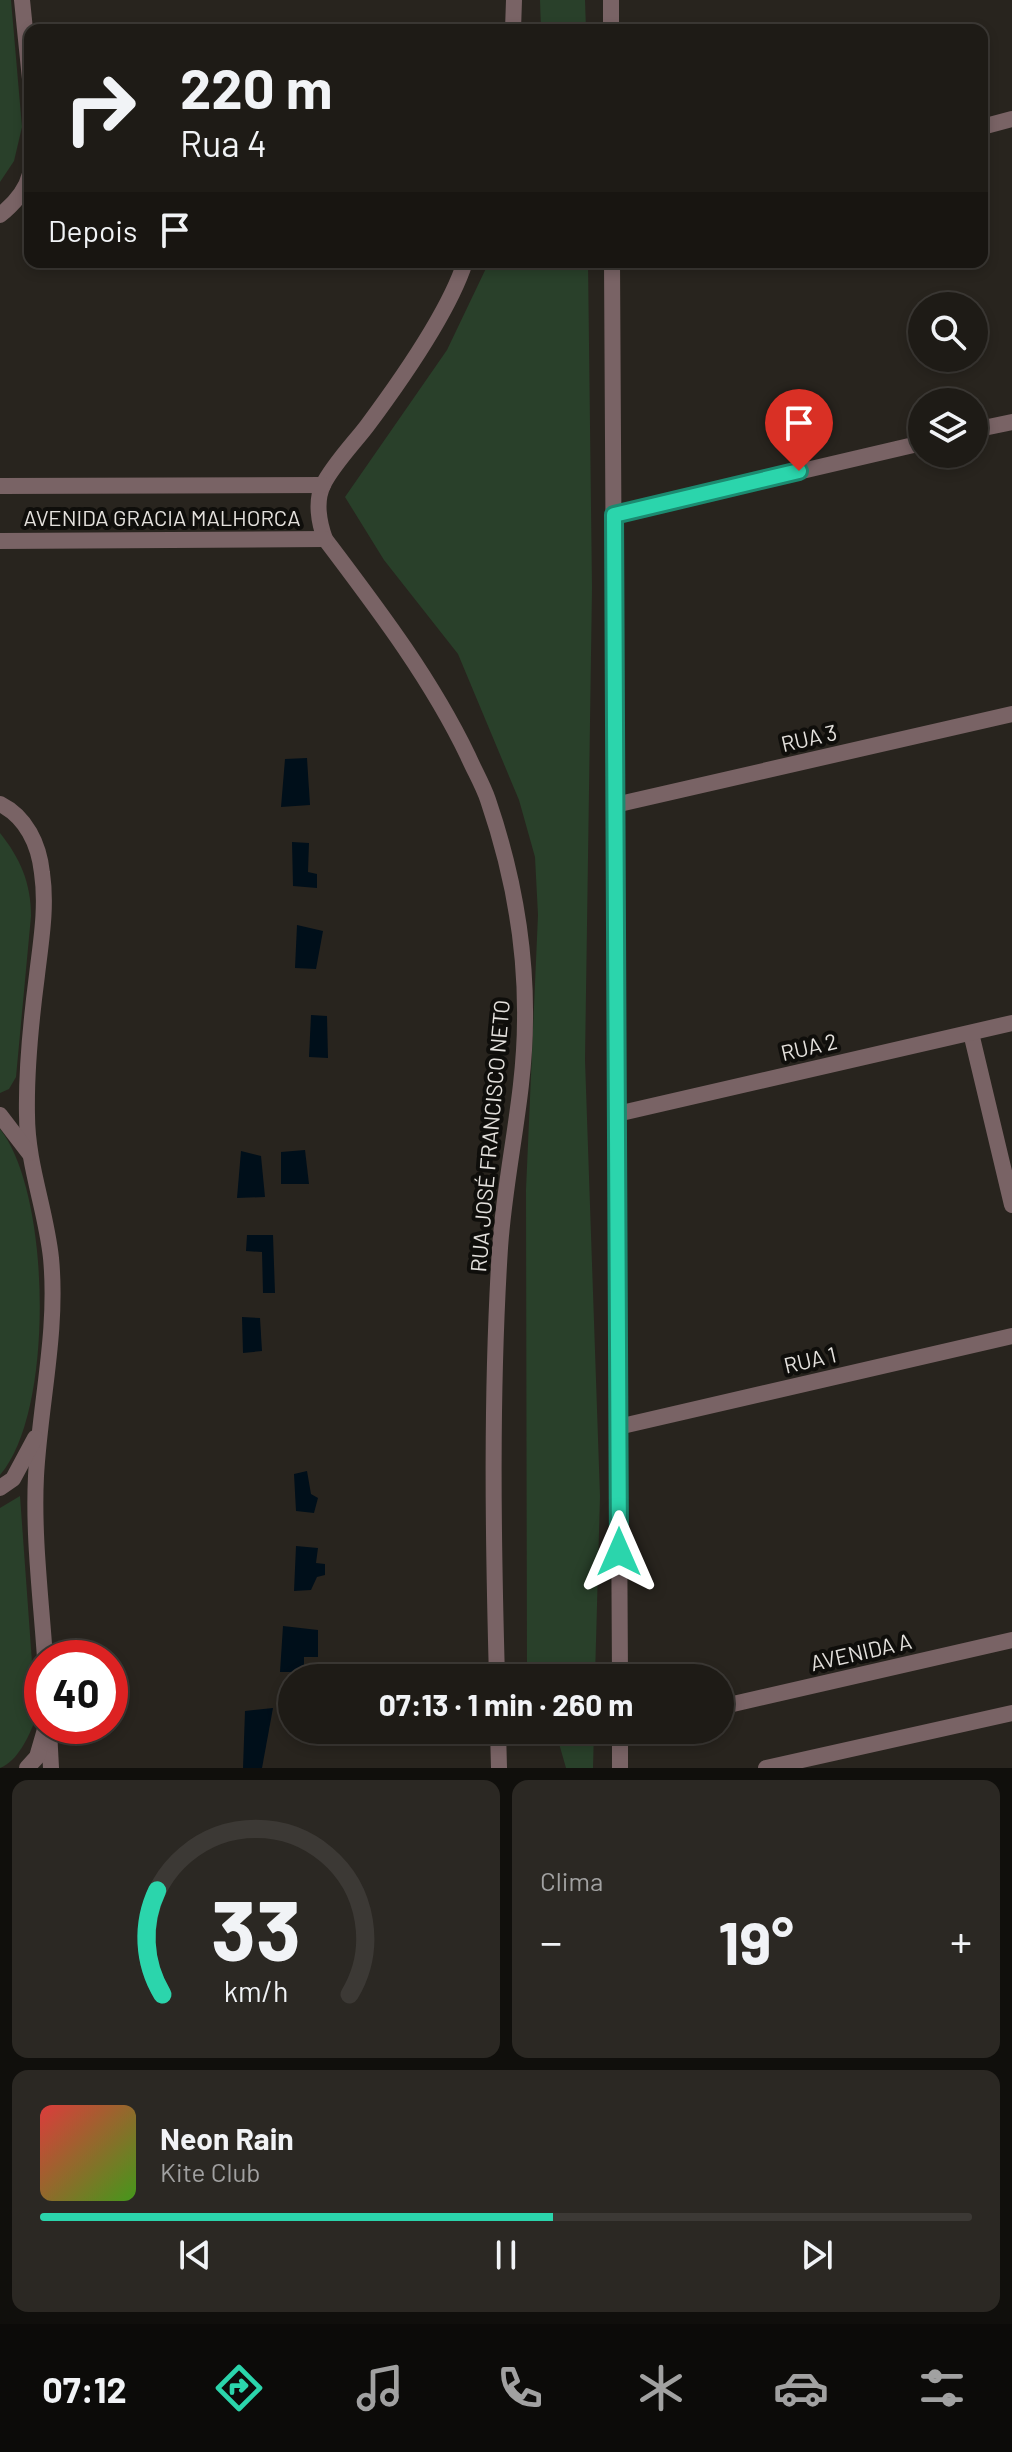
<!DOCTYPE html>
<html lang="pt">
<head>
<meta charset="utf-8">
<style>
  body { margin:0; font-family:Barlow,sans-serif; background:#2b2823; color:#f1f3f6; height:100vh; display:flex; flex-direction:column; font-size:30px; white-space:nowrap }
  * { box-sizing:border-box; margin:0 }
  p { font-size:26px; color:#a1a1a1 }
  .icon { flex:none; width:44px; height:44px; fill:none; stroke:currentColor; stroke-width:2; stroke-linecap:round; stroke-linejoin:round }
  .map { position:relative; height:1768px; overflow:hidden }
  .drawer { display:flex; flex-direction:column; gap:12px; padding:12px; background:#100f0c; flex:1 }
  .drawer>* { flex:none }
  .hud { position:absolute; left:24px; top:24px; width:964px; height:244px; border-radius:16px; box-shadow:0 4px 12px #0003,0 0 0 2px #3c3935; background:#1e1b16; color:#f1f3f6; overflow:hidden }
  .controls { position:absolute; left:908px; top:292px; display:grid; gap:16px }
  .controls a { display:grid; place-items:center; width:80px; height:80px; border-radius:50%; background:#1e1b16; box-shadow:0 4px 12px #0003,0 0 0 2px #3c3935; font-size:40px }
  .speed { position:absolute; left:24px; top:1640px; display:flex; gap:16px; font-size:40px; font-weight:700; text-align:center }
  .speed>* { display:grid; place-content:center; width:104px; height:104px; border-radius:50%; background:#1e1b16; box-shadow:0 4px 12px #0003,0 0 0 2px #3c3935; line-height:1 }
  .speed .limit { border:12px solid #d22; background:#fff; color:#111 }
  .pin { position:absolute; display:grid; place-items:center; width:68px; height:68px; color:#fff; margin:-82px -34px; border-radius:50% 50% 50% 0; rotate:-45deg; box-shadow:0 0 8px #0007 }
  .pin .icon { rotate:45deg }
  .me { position:absolute; width:88px; margin:-44px; rotate:0deg; stroke-linejoin:round; filter:drop-shadow(0 0 6px #0008) }
  .turn { display:flex; align-items:center; gap:28px; height:168px; padding:0 24px; font-size:36px }
  .turn .icon { width:104px; height:104px; stroke-width:2.5 }
  .turn b { display:block; font-size:56px; line-height:68px }
  .then { display:flex; align-items:center; height:76px; padding:0 24px; background:#0003; gap:16px; font-size:30px }
  .big { font-size:60px; font-weight:700; line-height:1.1 }
  .drawer .card { flex:1; display:flex; flex-direction:column; justify-content:center; gap:12px; min-width:0; padding:0 28px; border-radius:16px; background:#2b2823 }
  .drawer .dial { align-items:center; gap:0 }
  .dial svg { height:208px; overflow:visible; fill:none; stroke:#3c3935; stroke-width:7; stroke-linecap:round; text-anchor:middle }
  .dial text { fill:#f1f3f6; stroke:none }
  .song { display:flex; align-items:center; gap:24px }
  .cover { width:96px; height:96px; border-radius:12px; background:linear-gradient(135deg,hsl(0 70% 55%),hsl(100 70% 35%)) }
  .played { height:8px; border-radius:4px; background:linear-gradient(90deg,#2bd5ac 55%,#3c3935 55%) }
  .keys { display:flex; justify-content:space-around; direction:ltr }
  .heat { display:flex; justify-content:space-between; align-items:center; font-size:44px; direction:ltr }
  .drawer .tiles { flex:1; display:grid; gap:12px; grid-template-columns:1fr 1fr }
  .card:last-child { grid-column:span 2 }
  .trip { position:absolute; left:278px; top:1664px; width:456px; height:80px; border-radius:40px; background:#1e1b16; box-shadow:0 4px 12px #0003,0 0 0 2px #3c3935; font-weight:700; line-height:80px; text-align:center }
  .tab-bar { display:flex; height:128px; justify-content:space-around; align-items:center; background:#0c0b09; color:#a1a1a1 }
  .tab-bar .icon { width:56px; height:56px }
  .tab-bar .active { color:#2bd5ac }
  .tab-bar b { font-size:36px; color:#f1f3f6 }
  .map>svg:first-child { display:block }
</style>
</head>
<body>
<div class="map">
<svg width="1012" height="1768" viewBox="0 0 1012 1768">
  <rect width="100%" height="100%" fill="#28241e"/>
  <g fill="#29402a">
    <path d="M0,0H11L22,127L14,161L0,182Z"/>
    <path d="M540,0H585L586,30H541Z"/>
    <path d="M489,262H588L592,588L585,1060L600,1496L595,1678H527L526,1190L538,915L535,857L519,800L458,654L384,560L345,497L447,350Z"/>
    <path d="M0,833C20,858 31,883 31,916L16,1077L9,1089L0,1093Z"/>
    <path d="M0,1129C51,1193 55,1412 0,1475Z"/>
    <path d="M20,1496L36,1718C29,1736 18,1761 0,1768V1508Z"/>
    <path d="M550,1730H594L593,1768H566L558,1740Z"/>
  </g>
  <g fill="#000f1a">
    <path d="M307,758L310,805L281,807L285,759Z"/>
    <path d="M292,842L309,843L308,872L317,874V888L293,886Z"/>
    <path d="M297,925L323,931L316,969L295,968Z"/>
    <path d="M311,1015L327,1016L328,1058L309,1057Z"/>
    <path d="M305,1150L309,1184H281V1152Z"/>
    <path d="M241,1151L261,1156L265,1197L237,1198Z"/>
    <path d="M247,1235H273L275,1293H263L262,1252L246,1251Z"/>
    <path d="M242,1317L260,1318L262,1351L243,1353Z"/>
    <path d="M307,1471L311,1494L318,1498L314,1513L296,1511L294,1474Z"/>
    <path d="M296,1546L318,1548L316,1563L325,1564V1575L317,1577L311,1590L294,1591Z"/>
    <path d="M283,1626L318,1630V1657H304V1672H280Z"/>
    <path d="M273,1708L262,1768H243L245,1711Z"/>
  </g>
  <g fill="none" stroke-linecap="round" stroke-linejoin="round">
    <g stroke="#796365" stroke-width="16">
      <path d="M22,0L30,79"/>
      <path d="M513,30L514,0"/>
      <path d="M982,127L1012,119"/>
      <path d="M0,215C13,205 26,190 30,174"/>
      <path d="M465,262C449,312 399,383 367,426C354,443 332,466 323,485C315,501 319,523 325,539C377,608 430,677 468,756C474,770 483,785 488,800C512,870 526,945 525,1020C525,1096 505,1172 500,1248C491,1391 493,1535 497,1678"/>
      <path d="M974,430L1012,422"/>
      <path d="M0,486L323,485"/>
      <path d="M614,515L922,443"/>
      <path d="M0,541L325,539"/>
      <path d="M0,804C26,817 39,844 42,873C47,907 41,941 37,975C31,1021 26,1068 27,1115C27,1164 46,1210 51,1258C58,1332 40,1403 36,1476C33,1536 41,1598 45,1658"/>
      <path d="M615,805L1012,714"/>
      <path d="M971,1033L1012,1205"/>
      <path d="M617,1114L1012,1023"/>
      <path d="M0,1115L29,1153"/>
      <path d="M618,1427L1012,1336"/>
      <path d="M0,1488L13,1479L35,1438"/>
      <path d="M720,1707L1012,1640"/>
      <path d="M49,1730L51,1768"/>
      <path d="M498,1730L499,1768"/>
      <path d="M27,1768L37,1757L46,1726"/>
      <path d="M766,1768L1012,1713"/>
    </g>
    <g stroke="#796365" stroke-width="16">
      <path d="M611,0V30"/>
      <path d="M612,262L620,1678"/>
      <path d="M620,1730V1768"/>
    </g>
  </g>
  <g fill="none" stroke-linecap="round" stroke-linejoin="round">
    <defs>
      <path id="route" d="M619,1552L614,515L799,471"/>
    </defs>
    <use href="#route" stroke="#1c8a70" stroke-width="20"/>
    <use href="#route" stroke="#2bd5ac" stroke-width="14"/>
  </g>
  <g text-anchor="middle" stroke-width="8" stroke-linejoin="round" paint-order="stroke">
    <g font-size="22" fill="#e4e1dd" stroke="#0f0e0b">
      <text x="162" y="526">AVENIDA GRACIA MALHORCA</text>
      <text transform="translate(809 738) rotate(-13)" y="8">RUA 3</text>
      <text transform="translate(809 1047) rotate(-13)" y="8">RUA 2</text>
      <text transform="translate(490 1136) rotate(-85)" y="8">RUA JOSÉ FRANCISCO NETO</text>
      <text transform="translate(810 1360) rotate(-13)" y="8">RUA 1</text>
      <text transform="translate(861 1652) rotate(-13)" y="8">AVENIDA A</text>
    </g>
  </g>
</svg>
<div class="controls">
<a><svg class="icon" aria-label="search" viewBox="0 0 24 24"><circle cx="10" cy="10" r="6"/><path d="M15 15l6 6"/></svg></a>
<a><svg class="icon" aria-label="layers" viewBox="0 0 24 24"><path d="M12 4l9 5-9 5-9-5zM3 14l9 5 9-5"/></svg></a>
</div>
<div class="speed"><div class="limit">40</div></div>
<div class="pin" style="left:799px;top:471px;background:#d93025"><svg class="icon" aria-label="arrive" viewBox="0 0 24 24"><path d="M6 21V4h12l-3 4 3 4H6"/></svg></div>
<svg class="me" style="left:619px;top:1552px" viewBox="-20 -20 40 40"><path d="M0-17L14 15 0 8-14 15z" fill="#2bd5ac" stroke="#fff" stroke-width="4"/></svg>
<div class="trip">07:13 · 1 min · 260 m</div>
<div class="hud">
<div class="turn"><svg class="icon" aria-label="right" viewBox="0 0 24 24"><path d="M7 20v-9h11M14 6l5 5-5 5"/></svg><div><b>220 m</b>Rua 4</div></div>
<div class="then">Depois<svg class="icon" aria-label="arrive" viewBox="0 0 24 24"><path d="M6 21V4h12l-3 4 3 4H6"/></svg></div>
</div>
</div>
<section class="drawer">
<div class="tiles">
<div class="card dial"><svg viewBox="0 0 100 80">
<path d="M14 69A42 42 0 1 1 86 69"/>
<path d="M14 69A42 42 0 0 1 12 29" stroke="#2bd5ac"/>
<text x="50" y="56" font-size="32" font-weight="700">33</text>
<text x="50" y="72" font-size="11">km/h</text>
</svg></div>
<div class="card"><p>Clima</p>
<div class="heat"><a>−</a><b class="big">19°</b><a>+</a></div>
</div>
<div class="card">
<div class="song"><i class="cover"></i><div><b>Neon Rain</b><p>Kite Club</p></div></div>
<div class="played"></div>
<div class="keys"><svg class="icon" aria-label="previous" viewBox="0 0 24 24"><path d="M18 5L8 12l10 7zM5 5v14"/></svg><svg class="icon" aria-label="pause" viewBox="0 0 24 24"><path d="M8 5v14M16 5v14"/></svg><svg class="icon" aria-label="next" viewBox="0 0 24 24"><path d="M6 5l10 7-10 7zM19 5v14"/></svg></div>
</div>
</div>
</section>
<nav class="tab-bar">
<b>07:12</b>
<svg class="icon active" aria-label="directions" viewBox="0 0 24 24"><path d="M12 3l9 9-9 9-9-9zM9 14v-3h6M13 9l2 2-2 2"/></svg>
<svg class="icon" aria-label="music" viewBox="0 0 24 24"><path d="M9 18V5l10-2v13"/><circle cx="6" cy="18" r="3"/><circle cx="16" cy="16" r="3"/></svg>
<svg class="icon" aria-label="phone" viewBox="0 0 24 24"><path d="M5 4h4l2 5-3 2q2 4 5 5l2-3 5 2v4C11 20 4 13 5 4z"/></svg>
<svg class="icon" aria-label="climate" viewBox="0 0 24 24"><path d="M12 3v18M4 7l16 10M4 17L20 7"/></svg>
<svg class="icon" aria-label="car" viewBox="0 0 24 24"><path d="M5 17H2v-5l4-1 3-4h7l3 4 3 1v5h-3M9 17h6M6 11h13"/><circle cx="7" cy="17" r="2"/><circle cx="17" cy="17" r="2"/></svg>
<svg class="icon" aria-label="filters" viewBox="0 0 24 24"><path d="M4 7h16M4 17h16"/><circle cx="9" cy="7" r="2"/><circle cx="15" cy="17" r="2"/></svg>
</nav>
</body>
</html>
